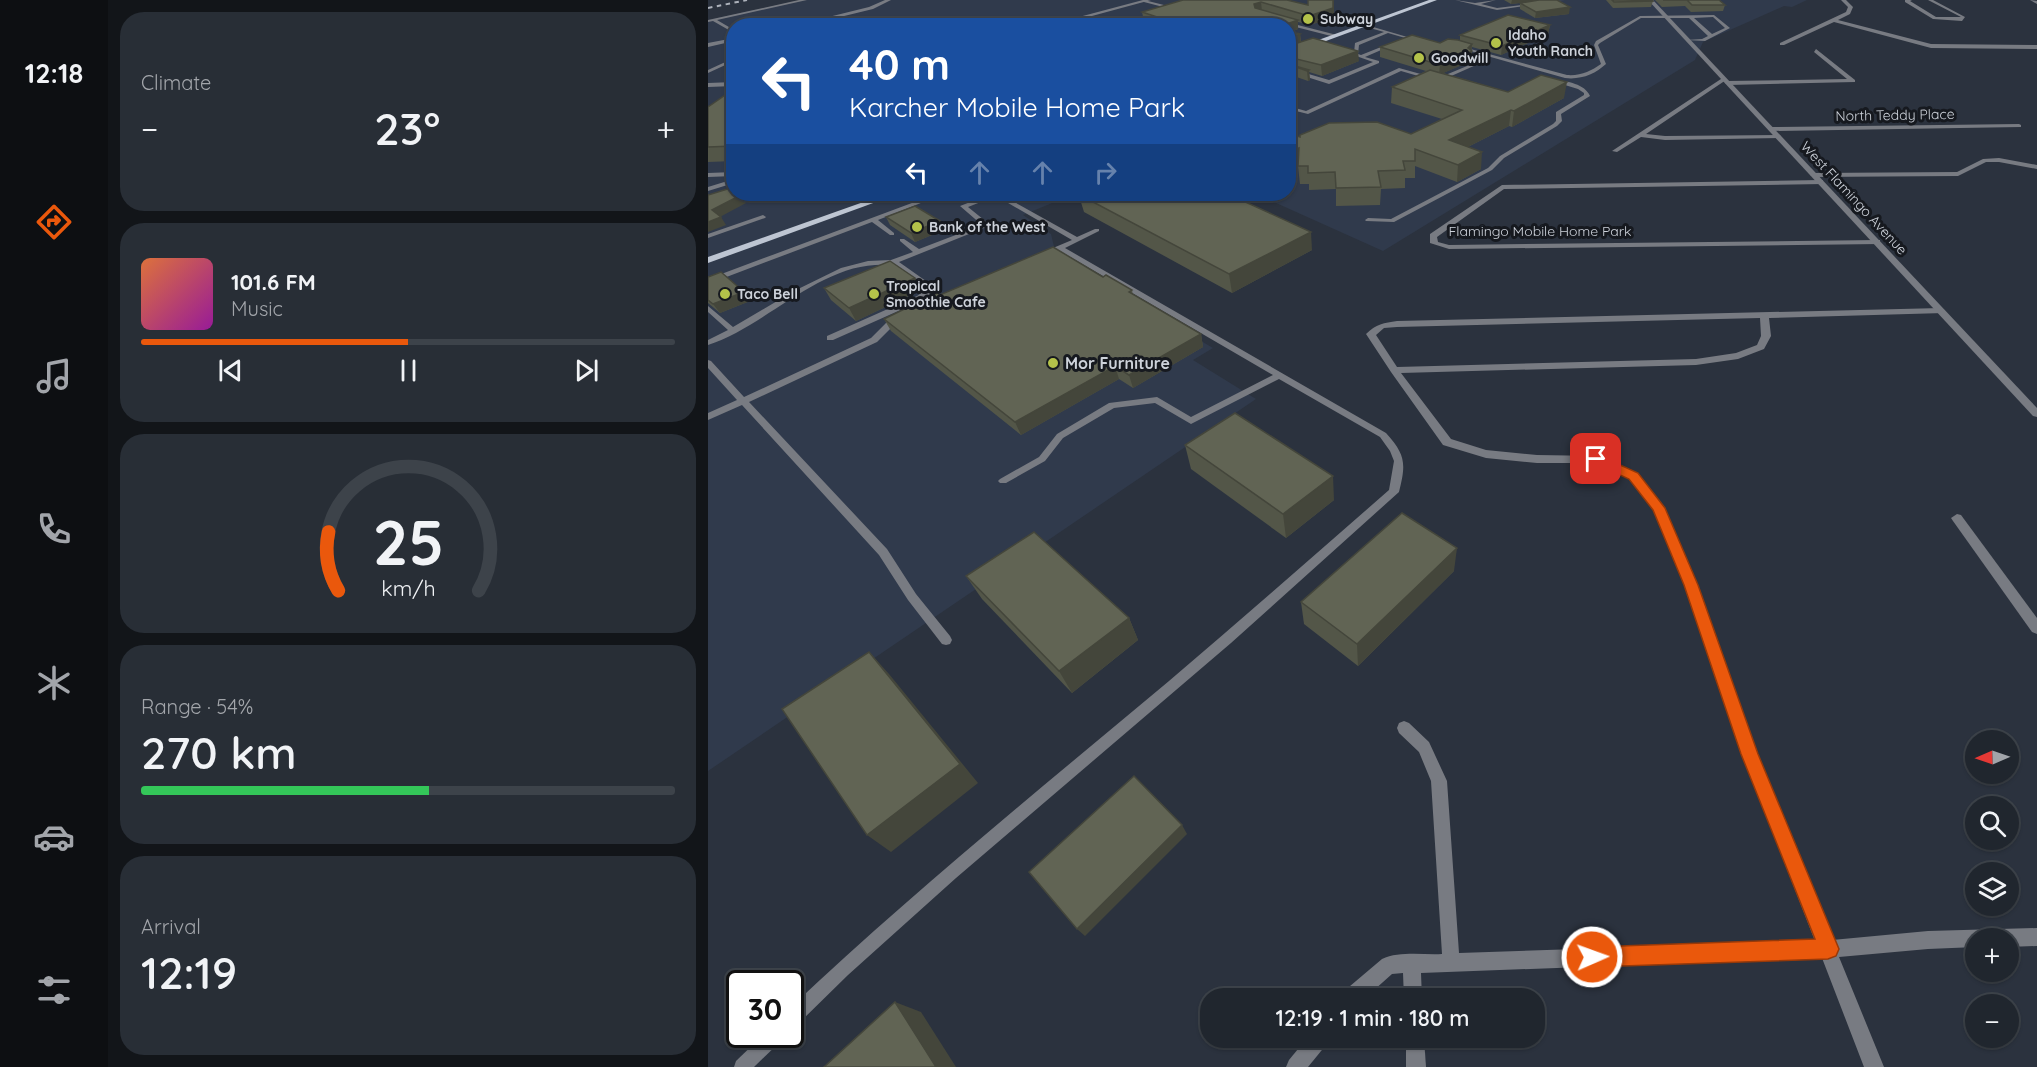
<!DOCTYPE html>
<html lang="en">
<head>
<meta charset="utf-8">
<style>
  body { margin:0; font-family:Quicksand,sans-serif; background:#282e36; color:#f1f3f6; height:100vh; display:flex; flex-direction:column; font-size:22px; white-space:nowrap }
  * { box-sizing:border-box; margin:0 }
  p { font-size:20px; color:#a2a5aa }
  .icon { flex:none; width:33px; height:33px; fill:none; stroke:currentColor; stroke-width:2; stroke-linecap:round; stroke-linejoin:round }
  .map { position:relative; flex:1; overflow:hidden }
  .details { display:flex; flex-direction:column; gap:12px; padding:12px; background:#121519; width:600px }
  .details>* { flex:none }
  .hud { position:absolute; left:18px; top:18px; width:570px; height:183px; border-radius:24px; box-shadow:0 2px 4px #0004,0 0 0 2px #3d434a; background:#1a4fa0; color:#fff; overflow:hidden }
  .needle { width:39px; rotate:268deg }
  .buttons { position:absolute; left:1257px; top:730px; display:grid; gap:12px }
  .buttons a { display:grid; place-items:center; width:54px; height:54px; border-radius:50%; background:#20262e; box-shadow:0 2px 4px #0004,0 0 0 2px #3d434a; font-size:30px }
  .speed { position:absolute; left:18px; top:970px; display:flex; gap:12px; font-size:30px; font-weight:700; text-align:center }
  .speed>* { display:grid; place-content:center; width:78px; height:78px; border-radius:50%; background:#20262e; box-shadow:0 2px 4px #0004,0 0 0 2px #3d434a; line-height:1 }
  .speed .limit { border:3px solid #111; border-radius:9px; background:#fff; color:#111 }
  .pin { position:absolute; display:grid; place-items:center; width:51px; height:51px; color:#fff; margin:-26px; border-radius:12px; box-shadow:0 3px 9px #0006 }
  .me { position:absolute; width:66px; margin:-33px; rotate:88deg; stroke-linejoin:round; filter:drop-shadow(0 0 4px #0008) }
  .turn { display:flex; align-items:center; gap:21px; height:126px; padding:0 24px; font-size:27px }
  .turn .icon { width:78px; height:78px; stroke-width:2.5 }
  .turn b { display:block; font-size:42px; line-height:51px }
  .lanes { display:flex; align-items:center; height:57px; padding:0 24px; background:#0003; justify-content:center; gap:30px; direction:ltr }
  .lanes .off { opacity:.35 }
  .big { font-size:45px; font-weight:600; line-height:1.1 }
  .details .widget { flex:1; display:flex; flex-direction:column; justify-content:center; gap:9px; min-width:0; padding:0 21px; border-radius:24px; background:#282e36 }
  .details .dial { align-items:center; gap:0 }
  .dial svg { height:156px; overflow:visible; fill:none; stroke:#3d434a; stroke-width:7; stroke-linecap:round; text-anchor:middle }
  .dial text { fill:#f1f3f6; stroke:none }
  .song { display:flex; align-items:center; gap:18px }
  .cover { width:72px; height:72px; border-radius:9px; background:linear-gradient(135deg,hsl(20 70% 55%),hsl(300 70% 35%)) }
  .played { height:6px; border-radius:3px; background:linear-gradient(90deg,#ea580c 50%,#3d434a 50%) }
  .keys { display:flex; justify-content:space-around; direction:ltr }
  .heat { display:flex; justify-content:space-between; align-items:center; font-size:33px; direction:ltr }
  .charge { height:9px; border-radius:4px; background:linear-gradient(90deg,#34c759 54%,#3d434a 0) }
  .trip { position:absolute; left:492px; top:988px; width:345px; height:60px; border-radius:24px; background:#20262e; box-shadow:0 2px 4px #0004,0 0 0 2px #3d434a; font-weight:600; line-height:60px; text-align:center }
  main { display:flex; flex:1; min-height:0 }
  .tab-bar { display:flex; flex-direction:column; width:108px; justify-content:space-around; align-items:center; background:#0d0f12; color:#a2a5aa }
  .tab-bar .icon { width:42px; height:42px }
  .tab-bar .active { color:#ea580c }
  .tab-bar b { font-size:27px; color:#f1f3f6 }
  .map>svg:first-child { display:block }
</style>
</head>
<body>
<main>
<nav class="tab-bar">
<b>12:18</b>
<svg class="icon active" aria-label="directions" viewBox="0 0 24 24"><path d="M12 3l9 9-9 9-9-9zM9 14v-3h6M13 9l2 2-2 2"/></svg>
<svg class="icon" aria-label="music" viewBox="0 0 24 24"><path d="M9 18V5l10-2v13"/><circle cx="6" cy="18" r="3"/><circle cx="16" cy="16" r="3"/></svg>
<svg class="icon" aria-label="phone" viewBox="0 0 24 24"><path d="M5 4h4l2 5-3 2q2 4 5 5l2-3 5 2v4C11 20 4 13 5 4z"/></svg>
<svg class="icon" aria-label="climate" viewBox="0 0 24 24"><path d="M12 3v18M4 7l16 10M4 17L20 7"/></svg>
<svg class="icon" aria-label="car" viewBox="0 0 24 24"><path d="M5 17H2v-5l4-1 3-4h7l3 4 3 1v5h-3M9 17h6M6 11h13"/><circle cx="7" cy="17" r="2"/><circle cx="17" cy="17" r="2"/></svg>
<svg class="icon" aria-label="filters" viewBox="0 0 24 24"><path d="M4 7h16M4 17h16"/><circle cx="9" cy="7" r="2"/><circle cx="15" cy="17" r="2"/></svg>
</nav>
<section class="details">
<div class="widget"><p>Climate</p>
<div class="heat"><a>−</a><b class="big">23°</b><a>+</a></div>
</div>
<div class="widget">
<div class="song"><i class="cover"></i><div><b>101.6 FM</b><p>Music</p></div></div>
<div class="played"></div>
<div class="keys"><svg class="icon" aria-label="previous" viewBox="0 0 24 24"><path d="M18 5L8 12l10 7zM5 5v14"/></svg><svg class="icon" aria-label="pause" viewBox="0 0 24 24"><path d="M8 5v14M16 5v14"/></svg><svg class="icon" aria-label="next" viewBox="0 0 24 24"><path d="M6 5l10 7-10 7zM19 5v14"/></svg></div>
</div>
<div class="widget dial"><svg viewBox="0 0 100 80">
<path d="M14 69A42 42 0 1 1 86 69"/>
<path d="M14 69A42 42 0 0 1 9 39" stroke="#ea580c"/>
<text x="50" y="56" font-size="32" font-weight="700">25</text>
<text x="50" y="72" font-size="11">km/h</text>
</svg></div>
<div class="widget"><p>Range · 54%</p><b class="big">270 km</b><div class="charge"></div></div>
<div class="widget"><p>Arrival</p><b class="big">12:19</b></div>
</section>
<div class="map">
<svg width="1329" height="1067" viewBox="0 0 1329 1067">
  <rect width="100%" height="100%" fill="#2b323e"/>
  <path fill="#303a4c" d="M94,0H1099L1084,7L1076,6L995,42L987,60L675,251L548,194H580V26H26V194H366L315,215L343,234L348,255L505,348L485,360L548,399L0,771V20Z"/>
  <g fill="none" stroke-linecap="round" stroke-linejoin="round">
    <g fill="#787b82" fill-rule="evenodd">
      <path d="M91,0H99L9,20L26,30V33L5,21L0,22V20Z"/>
      <path d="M436,0L460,6L461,7L459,8L436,2Z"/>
      <path d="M747,0L767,3L788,0L773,4L789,8L857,0L789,10Z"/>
      <path d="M1197,0H1204L1202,1L1228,17H1253L1220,0H1225L1257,17L1254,21L1225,19L1197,2Z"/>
      <path d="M1006,15L1022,28L997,41L978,40L994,39L1000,36L981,18H933L892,43L890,45L898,64C887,74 873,80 857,78L751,48L755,47L859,75C873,76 883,71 893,64L886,45L888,41L932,16ZM1005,17L1017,28L1004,34L986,18Z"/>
      <path d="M578,22L629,35V36L627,37L576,24Z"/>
      <path d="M655,24L713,41L711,42L680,33L651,45L650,54L653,55L683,43L687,44L657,57L671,61V63L621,84L580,71V68L621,80L665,62L637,52L639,51L646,53L647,43L676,32L655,26Z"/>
      <path d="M761,56L777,61L732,81H728V79L771,61L761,58Z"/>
      <path d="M26,58V61L0,73V70Z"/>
      <path d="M691,68L727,78L724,80L693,71L600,114L580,109V106L598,111Z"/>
      <path d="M847,80C859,81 877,84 882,96L853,114L854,121L849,126L796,158L784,170L686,222L658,221L657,220L660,218L683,219L780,168L792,156L845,124L848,121V112L876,95V93L870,89L847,82Z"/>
      <path d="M26,82V86L0,87V83Z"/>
      <path d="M26,172V176L0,177V173Z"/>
      <path d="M26,179V183L0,191V187Z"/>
      <path d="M228,194L233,195L170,220L186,233V235H182L164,222L0,284V279Z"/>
      <path d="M283,194H292L369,237L387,229H391V231L357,248L678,433C698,455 698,464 691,492L523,643L248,878L140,975L88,1026L82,1028V1008C204,893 333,788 461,681C535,618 608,554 681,490L686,461L682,451L672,437L571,379L483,424L447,403L406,408L355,438L337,461L298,483H292L290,481L292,479L331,457L349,434L401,403L449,397L483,417L565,375L352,251L345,252V248L364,240L288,196L260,207L281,224V226L191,262L225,286L227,290L226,292L215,300L125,340H119V336L209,296L219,289C213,283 194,267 185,265C180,264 173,265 167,265C108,268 54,328 0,345V340L20,330L0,312V306L25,327L86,291L133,268L160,261L183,260L205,252L192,241V239H196L211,249L274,225L252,206Z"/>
      <path d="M55,215L58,217L57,218L0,238V234Z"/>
      <path d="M188,318H194L195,320L184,327L169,342L41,402L179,549L208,594L242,636L244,640L242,644L238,645L234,644L200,600L171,555L34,405L0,420V413L29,400L0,368V360L3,361L36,397L163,338L178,323Z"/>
      <path d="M55,1035H75L73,1041L46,1067H26L28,1061Z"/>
    </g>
    <g fill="#787b82" fill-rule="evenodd">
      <path d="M177,0H183L165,9L95,26H84L161,7Z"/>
      <path d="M435,0H443L347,26H337Z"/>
      <path d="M1133,0H1138L1145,7L1142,14L1130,20L1223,44L1329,45V49L1223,48L1126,22L1076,45H1072V43L1138,12L1140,7Z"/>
      <path d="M1322,0L1329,1V4Z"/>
      <path d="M26,38V41L0,47V43Z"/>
      <path d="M1108,49L1147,80V82L1020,85L1017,83L1020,81L1139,79L1106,52Z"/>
      <path d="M1016,77L1018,80L938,134L957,136L1071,135L1073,136V138L957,140L933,137L909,152L904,151Z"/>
      <path d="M1311,124L1313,125V127L1063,131L1060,129L1063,127Z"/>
      <path d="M1291,158L1329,165V169L1291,162H1278L1250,176L1106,177L1102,175L1106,173L1249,172L1275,159Z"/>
      <path d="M1112,180H1115V184L796,189L729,237L730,242L741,245L1169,240H1172V244L741,249L722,243V234L794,185Z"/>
      <path d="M1233,308L1237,311L1236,313L1061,318L1063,336L1056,349L1030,359L988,365L693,373L743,439L778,450L829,455L892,456L929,473L955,505L989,585L1050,754L1124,940L1220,931L1329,928V946L1300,947V939H1268V947L1220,949L1131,957L1176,1067H1156L1114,958L713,973L714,999H696L695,973L684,974L656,999H633L635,992L674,959C691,951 715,955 734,954L723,781L711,752L691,733L689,728L691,723L696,721L701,723L721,742L739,781L751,953L1107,941L1034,754L977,585L946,510L921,479L887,463H829L778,458L735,445L683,372L658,334C668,324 676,323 689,321ZM1052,318L1053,336L1049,345L1028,353L988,359L689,367L668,335L676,328L689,327Z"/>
      <path d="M1249,514L1253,515L1329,618V634L1324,632L1245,521L1243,518Z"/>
      <path d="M599,1038H620L618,1045L600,1067H578L581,1060Z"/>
      <path d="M698,1038H716L718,1067H698Z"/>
    </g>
    <path fill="#787b82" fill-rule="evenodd" d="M940,0H945L1329,408V417L1325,416Z"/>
    <g fill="#bdc5d2" fill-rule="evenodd">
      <path d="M721,0H729L580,55V51Z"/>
      <path d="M178,194H190L0,263V257Z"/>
    </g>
    <path stroke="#adb2bb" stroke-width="2" stroke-dasharray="4.5 4.5" stroke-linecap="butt" d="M0,8L39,0"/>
  </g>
  <g fill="#535648">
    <path d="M579,0L626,17L602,25L590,22V29L583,32L592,34L593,42L651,61L614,76L601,72L602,80L600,81L580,74V26H448L436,21L434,12Z"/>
    <path d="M796,0H849L861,14L827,18L812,9V3L803,4Z"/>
    <path d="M898,0H944L945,1L943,7L905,8Z"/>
    <path d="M947,0H1011L1017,5L1015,11L983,12L977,6L954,7Z"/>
    <path d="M842,25L840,34L793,55L764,47L763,61L735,73L800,92L856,98L804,127L801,126L760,147L773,169L749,182L707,166V178H697V188L673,189L672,205L628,206V189L601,190V184H592L590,166L580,171V133L592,137L703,134L734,119L683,103L684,87L718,71L672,57V47L752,41V35Z"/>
    <path d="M26,89V161L0,162V107Z"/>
    <path d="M360,194H535L528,197L604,250L524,293L376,212L372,199Z"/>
    <path d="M178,217L236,230L207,242L182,225Z"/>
    <path d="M0,277L36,292L42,301L12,313L0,303Z"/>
    <path d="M395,277L424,290L425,295L493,334L495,347L425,388L411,379L313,435L183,331L176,319L232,295Z"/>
    <path d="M207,278L213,290L148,321L123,300L116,288Z"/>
    <path d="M477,445L626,500L578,538L483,469Z"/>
    <path d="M746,571L650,666L596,624L593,602Z"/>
    <path d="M258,576L421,618L430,640L364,693L274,599Z"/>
  </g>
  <g fill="#44463b">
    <path d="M626,0V17L602,25L601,16Z"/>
    <path d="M804,0H837L803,4Z"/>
    <path d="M553,2L554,11L547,13L546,4Z"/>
    <path d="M862,7L861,14L827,18L828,12Z"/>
    <path d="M590,20V29L580,33V26H573Z"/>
    <path d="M842,25L840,34L793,55L794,46Z"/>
    <path d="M592,34L593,44L580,49V39Z"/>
    <path d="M764,44L763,61L731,75L732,65L760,48Z"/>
    <path d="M650,51L651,61L614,76L613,65Z"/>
    <path d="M601,70L602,80L600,81L599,71Z"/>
    <path d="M859,82L856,98L804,127L806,111Z"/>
    <path d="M803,110L801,126L740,157L741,140Z"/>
    <path d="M591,148L592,165L580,171V153Z"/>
    <path d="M774,152L773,169L749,182L750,165Z"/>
    <path d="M32,194H34L38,203L10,218L4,210Z"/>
    <path d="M509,194H535L511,206Z"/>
    <path d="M13,217L18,225L0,232V222Z"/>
    <path d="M232,221L236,230L207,242L203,233Z"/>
    <path d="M603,232L604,250L524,293L521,274Z"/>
    <path d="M207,278L213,290L148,321L141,308Z"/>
    <path d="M36,292L42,301L12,313L5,304Z"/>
    <path d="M493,334L495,347L425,388L421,375Z"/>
    <path d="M407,366L411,379L313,435L307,422Z"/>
    <path d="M625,476L626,500L578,538L575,514Z"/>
    <path d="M749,548L746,571L650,666L649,644Z"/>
    <path d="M421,618L430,640L364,693L351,671Z"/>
    <path d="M161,652L181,674L270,783L183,852L159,835Z"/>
    <path d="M474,825L479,834L377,936L369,929Z"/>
    <path d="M187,1002L213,1012L248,1067H228Z"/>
  </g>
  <g fill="#616454" stroke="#44463b" stroke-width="1.5">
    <path d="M475,0H579L600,5V0H625V8L601,16L553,2L546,4L547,8L590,20L573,26H476L434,12Z"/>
    <path d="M831,0H849L862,7L828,12L812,3Z"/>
    <path d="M904,0H944L945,1L906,2Z"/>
    <path d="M955,0H1011L1017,5H984L979,0Z"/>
    <path d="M800,15L842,25L794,46L752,35Z"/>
    <path d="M580,31L592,34L580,39Z"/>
    <path d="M704,35L732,43L740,39L750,40L764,44L760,48L764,51L732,65L672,47Z"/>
    <path d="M605,38L650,51L613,65L580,57V46Z"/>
    <path d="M580,64L601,70L599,71Z"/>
    <path d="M722,70L800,92L833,75L859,82L806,111L803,110L741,140L774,152L750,165L707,149V161H695L697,170L670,171L673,187L628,188L627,172L600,173V166H590L591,148L580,153V133L592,137V135L621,123L669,122L703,134L754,110L684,87Z"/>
    <path d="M26,89V146L0,147V107Z"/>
    <path d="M26,187V194H32L33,195L4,210L13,217L0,222V195Z"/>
    <path d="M370,194H520L603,232L521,274Z"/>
    <path d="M207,206L232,221L203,233L178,217Z"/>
    <path d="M345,247L395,277L398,275L424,290L421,292L493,334L421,375L407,366L307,422L176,319L229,293L232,295Z"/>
    <path d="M182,261L207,278L141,308L116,288Z"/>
    <path d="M13,272L36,292L5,304L0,300V277Z"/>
    <path d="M527,413L625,476L575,514L477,445Z"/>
    <path d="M694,513L749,548L649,644L593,602Z"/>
    <path d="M326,532L421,618L351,671L258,576Z"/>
    <path d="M161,652L252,764L159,835L74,709Z"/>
    <path d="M426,776L474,825L369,929L321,872Z"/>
    <path d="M187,1002L228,1067H116Z"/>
  </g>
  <path fill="#ea580c" stroke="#983908" stroke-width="1.5" d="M888,454L930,473L957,508L990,585L1050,754L1131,949L1128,956L1120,959L884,967L877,964L874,957L877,950L884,947L1107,939L1033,754L976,585L945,510L921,479L884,462L882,459L884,456Z"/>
  <g fill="#b4c24a" stroke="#16191f" stroke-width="2">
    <circle cx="600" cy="19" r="6"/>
    <circle cx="788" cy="43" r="6"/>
    <circle cx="711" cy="58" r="6"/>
    <circle cx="209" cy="227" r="6"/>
    <circle cx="17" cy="294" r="6"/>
    <circle cx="166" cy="294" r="6"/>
    <circle cx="345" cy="363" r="6"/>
  </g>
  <g text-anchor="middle" stroke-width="6" stroke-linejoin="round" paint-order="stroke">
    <g font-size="14" font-weight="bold" fill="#cdd2da" stroke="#16191f" text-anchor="start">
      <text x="612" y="24">Subway</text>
      <text x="800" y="40">Idaho<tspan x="800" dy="16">Youth Ranch</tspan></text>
      <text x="723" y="63">Goodwill</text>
      <text x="221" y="232">Bank of the West</text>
      <text x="178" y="291">Tropical<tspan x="178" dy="16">Smoothie Cafe</tspan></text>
      <text x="29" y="299">Taco Bell</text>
    </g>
    <g font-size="14" fill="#cdd2da" stroke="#16191f">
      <text transform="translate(1187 115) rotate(-1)" y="5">North Teddy Place</text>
      <text transform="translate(1146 198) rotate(47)" y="5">West Flamingo Avenue</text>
      <text x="832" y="236">Flamingo Mobile Home Park</text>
    </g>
    <g font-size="16" font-weight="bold" fill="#cdd2da" stroke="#16191f" text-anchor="start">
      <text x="357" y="369">Mor Furniture</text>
    </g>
  </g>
</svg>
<div class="buttons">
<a><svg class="needle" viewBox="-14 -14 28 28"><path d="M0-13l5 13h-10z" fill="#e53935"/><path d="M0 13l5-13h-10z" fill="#a2a5aa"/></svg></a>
<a><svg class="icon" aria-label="search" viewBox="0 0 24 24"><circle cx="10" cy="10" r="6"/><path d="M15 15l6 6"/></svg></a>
<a><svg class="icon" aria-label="layers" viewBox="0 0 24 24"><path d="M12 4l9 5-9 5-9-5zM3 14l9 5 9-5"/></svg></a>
<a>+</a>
<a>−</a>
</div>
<div class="speed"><div class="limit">30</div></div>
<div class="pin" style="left:888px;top:459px;background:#d93025"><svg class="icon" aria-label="arrive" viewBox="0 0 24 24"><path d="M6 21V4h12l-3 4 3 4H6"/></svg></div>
<svg class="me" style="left:884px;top:957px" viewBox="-20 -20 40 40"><circle r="17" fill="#ea580c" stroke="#fff" stroke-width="3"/><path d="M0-11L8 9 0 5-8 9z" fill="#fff"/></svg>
<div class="trip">12:19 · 1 min · 180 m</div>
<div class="hud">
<div class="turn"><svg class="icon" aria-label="left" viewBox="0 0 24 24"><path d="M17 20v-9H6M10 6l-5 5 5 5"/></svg><div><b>40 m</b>Karcher Mobile Home Park</div></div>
<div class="lanes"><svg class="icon" aria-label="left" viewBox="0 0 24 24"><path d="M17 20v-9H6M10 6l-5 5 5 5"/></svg><svg class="icon off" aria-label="ahead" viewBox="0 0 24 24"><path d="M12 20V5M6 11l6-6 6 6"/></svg><svg class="icon off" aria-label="ahead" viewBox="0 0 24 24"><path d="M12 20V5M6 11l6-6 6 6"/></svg><svg class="icon off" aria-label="right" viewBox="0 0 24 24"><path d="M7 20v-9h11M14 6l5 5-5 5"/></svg></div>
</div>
</div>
</main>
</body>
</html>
